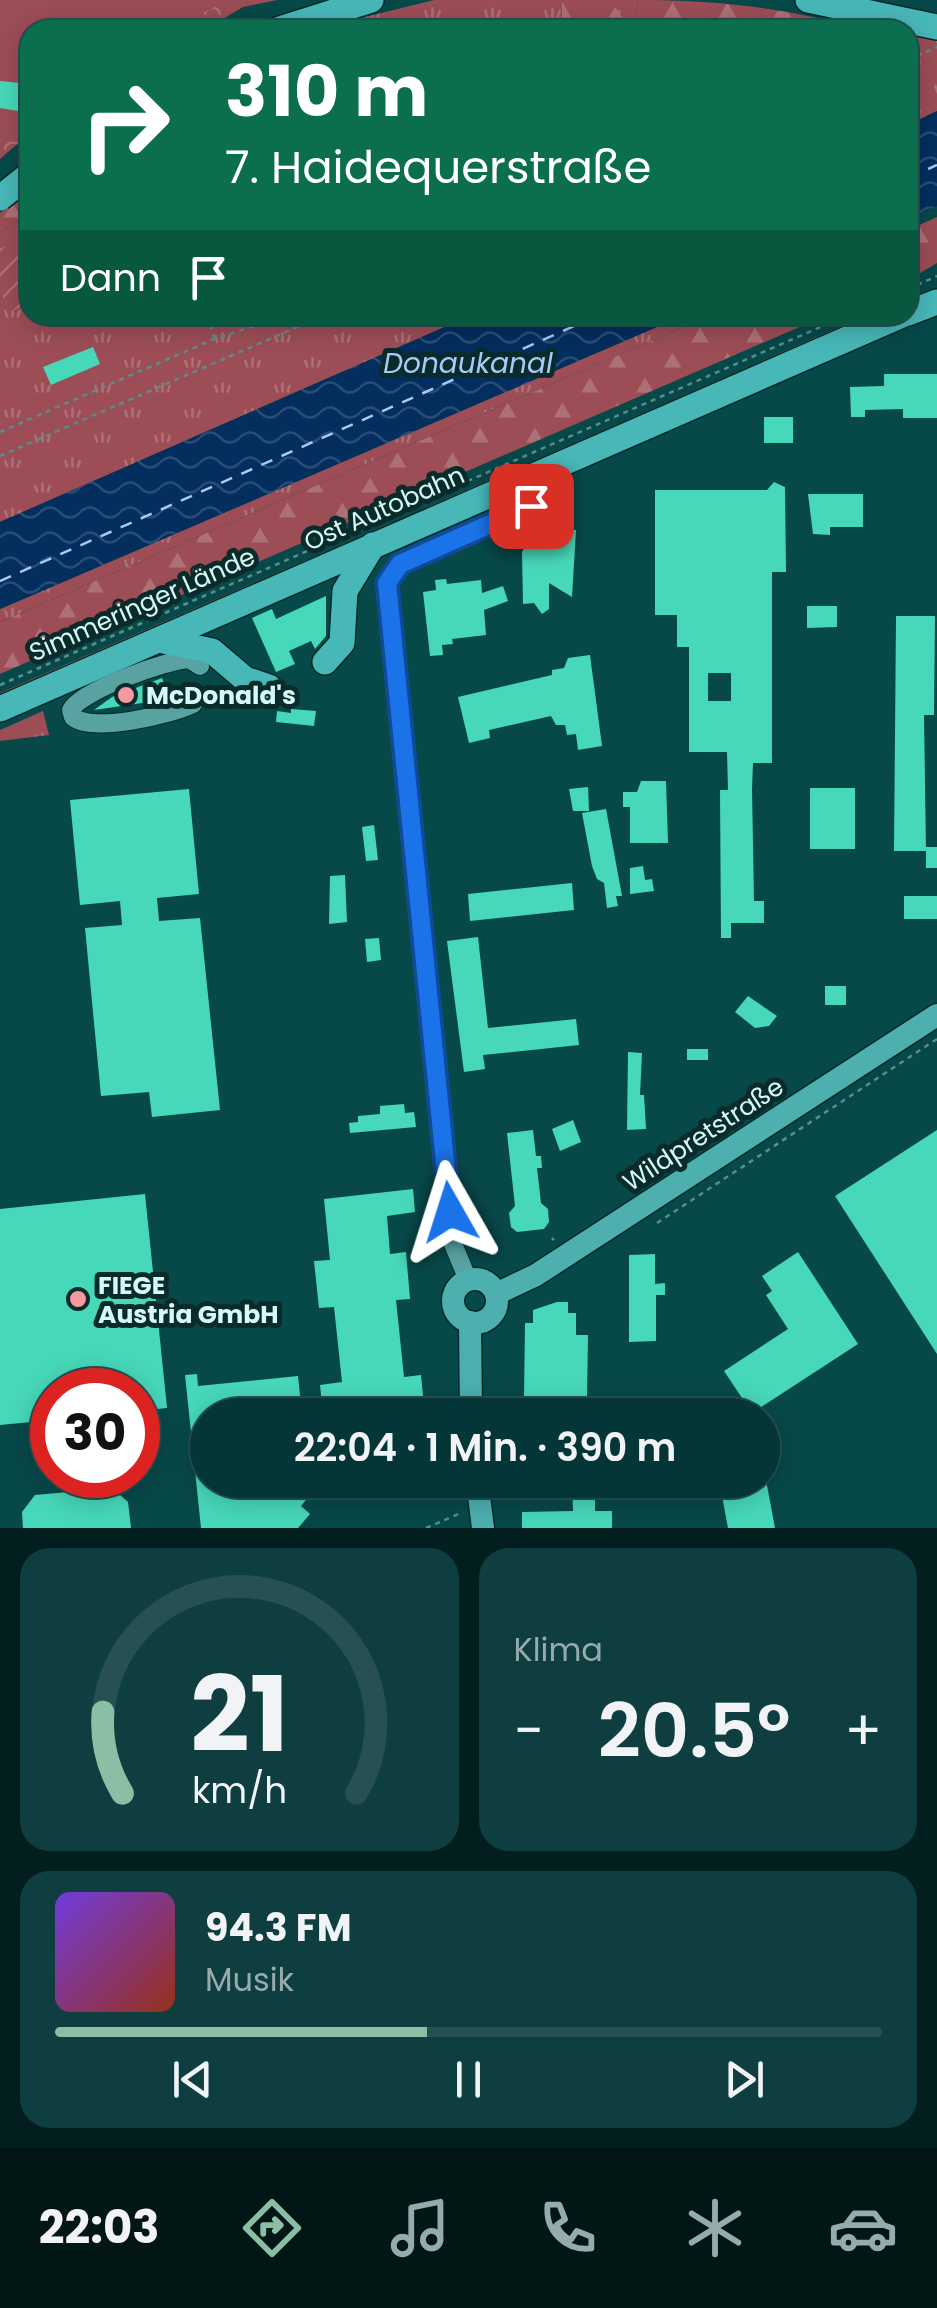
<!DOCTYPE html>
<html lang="de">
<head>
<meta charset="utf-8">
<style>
  body { margin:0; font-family:Poppins,sans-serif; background:#0e3e3f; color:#f1f3f6; height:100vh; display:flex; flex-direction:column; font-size:38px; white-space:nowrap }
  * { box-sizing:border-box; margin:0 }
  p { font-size:32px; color:#97abad }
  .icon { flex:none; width:55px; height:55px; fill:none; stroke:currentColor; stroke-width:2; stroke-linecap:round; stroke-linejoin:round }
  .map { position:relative; height:1528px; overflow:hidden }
  .side { display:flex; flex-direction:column; gap:20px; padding:20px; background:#031e1e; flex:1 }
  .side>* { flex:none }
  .guide { position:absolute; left:20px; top:20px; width:898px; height:305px; border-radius:30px; box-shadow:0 5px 25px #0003,0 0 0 2px #265052; background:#0b6e4f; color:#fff; overflow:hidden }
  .speed { position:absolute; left:30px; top:1368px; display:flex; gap:20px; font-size:50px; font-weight:700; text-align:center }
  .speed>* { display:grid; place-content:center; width:130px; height:130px; border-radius:50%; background:#053637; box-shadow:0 5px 25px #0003,0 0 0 2px #265052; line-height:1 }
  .speed .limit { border:15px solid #d22; background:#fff; color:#111 }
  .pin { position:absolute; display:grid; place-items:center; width:85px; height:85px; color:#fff; margin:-42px; border-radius:20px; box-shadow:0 5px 15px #0006 }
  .me { position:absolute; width:110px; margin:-55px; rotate:354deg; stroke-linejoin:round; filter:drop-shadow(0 0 8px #0008) }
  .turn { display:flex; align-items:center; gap:35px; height:210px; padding:0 40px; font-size:45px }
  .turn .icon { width:130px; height:130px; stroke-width:2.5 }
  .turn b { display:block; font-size:70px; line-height:85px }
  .then { display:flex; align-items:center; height:95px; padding:0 40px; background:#0003; gap:20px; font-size:38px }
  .big { font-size:75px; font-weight:600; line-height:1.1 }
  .side .tile { flex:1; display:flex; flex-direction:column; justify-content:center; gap:15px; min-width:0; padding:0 35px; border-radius:30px; background:#0e3e3f }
  .side .dial { align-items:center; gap:0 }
  .dial svg { height:260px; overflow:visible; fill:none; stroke:#265052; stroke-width:7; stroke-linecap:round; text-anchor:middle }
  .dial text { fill:#f1f3f6; stroke:none }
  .song { display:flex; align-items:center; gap:30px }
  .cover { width:120px; height:120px; border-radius:15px; background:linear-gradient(135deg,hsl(260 70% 55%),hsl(10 70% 35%)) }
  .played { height:10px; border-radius:5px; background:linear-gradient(90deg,#8abfa5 45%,#265052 45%) }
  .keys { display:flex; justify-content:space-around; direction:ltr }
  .heat { display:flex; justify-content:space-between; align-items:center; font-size:55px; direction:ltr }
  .side .tiles { flex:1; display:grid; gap:20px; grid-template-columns:1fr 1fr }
  .tile:last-child { grid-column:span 2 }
  .trip { position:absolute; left:190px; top:1398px; width:590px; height:100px; border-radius:50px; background:#053637; box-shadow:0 5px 25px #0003,0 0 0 2px #265052; font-weight:600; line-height:100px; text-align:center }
  .dock { display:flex; height:160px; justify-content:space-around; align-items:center; background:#021616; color:#97abad }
  .dock .icon { width:70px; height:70px }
  .dock .selected { color:#8abfa5 }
  .dock b { font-size:45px; color:#f1f3f6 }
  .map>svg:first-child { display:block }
</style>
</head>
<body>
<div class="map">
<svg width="937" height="1528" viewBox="0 0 937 1528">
  <defs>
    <pattern id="grass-tufts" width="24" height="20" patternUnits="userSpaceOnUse" patternTransform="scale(2.5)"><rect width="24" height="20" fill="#9c4d55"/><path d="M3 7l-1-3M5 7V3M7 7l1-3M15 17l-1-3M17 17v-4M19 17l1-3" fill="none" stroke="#ad7077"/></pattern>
    <pattern id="forest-firs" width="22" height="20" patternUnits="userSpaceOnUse" patternTransform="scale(2.5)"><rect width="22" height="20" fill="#9c4d55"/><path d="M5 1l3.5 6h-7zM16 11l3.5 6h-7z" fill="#ad7077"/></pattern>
    <pattern id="park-crowns" width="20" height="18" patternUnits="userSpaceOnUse" patternTransform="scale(2.5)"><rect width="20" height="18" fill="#9c4d55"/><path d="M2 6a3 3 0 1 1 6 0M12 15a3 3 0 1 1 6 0" fill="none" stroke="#ad7077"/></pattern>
    <pattern id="garden-furrows" width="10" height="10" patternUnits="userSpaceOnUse" patternTransform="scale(2.5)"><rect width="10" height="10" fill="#9c4d55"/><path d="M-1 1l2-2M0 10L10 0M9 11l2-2" fill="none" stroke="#ad7077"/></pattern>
    <pattern id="water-waves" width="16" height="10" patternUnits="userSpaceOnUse" patternTransform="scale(2.5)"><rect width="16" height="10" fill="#032e5e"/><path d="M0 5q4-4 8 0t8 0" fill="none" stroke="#274d76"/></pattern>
  </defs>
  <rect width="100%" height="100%" fill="#074849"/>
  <g fill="url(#grass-tufts)">
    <path d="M434,0H638L634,25L690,30H313Z"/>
    <path d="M937,27V111L908,125V42Z"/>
    <path d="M30,212V315H472L0,522V233Z"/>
    <path d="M685,315H711L0,622V609Z"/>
    <path d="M867,315H878L425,510L427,507Z"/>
    <path d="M391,523V525L0,700V693Z"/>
    <path d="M43,711L49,735L0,741V730Z"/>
  </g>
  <g fill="url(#forest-firs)">
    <path d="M562,0H610L623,18L616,30H553L562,16Z"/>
    <path d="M638,0C717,0 788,8 864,30H690L634,25Z"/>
    <path d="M30,189V212L0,233V213Z"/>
    <path d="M937,217V263L908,280V230Z"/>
    <path d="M711,315H827L0,674V622Z"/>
  </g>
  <path fill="url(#park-crowns)" d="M0,0H277L243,7L204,30H30V133L0,159Z"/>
  <path fill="url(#garden-furrows)" d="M30,240V303L7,313L0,285V248Z"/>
  <path fill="#9c4d55" d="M0,0H229L168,30H30V116L0,135Z"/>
  <g fill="url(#water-waves)">
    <path d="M937,111V206L908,219V125Z"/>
    <path d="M472,315H685L0,609V522Z"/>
  </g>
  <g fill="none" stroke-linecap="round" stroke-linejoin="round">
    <g stroke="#a6caf9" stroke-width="2.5" stroke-dasharray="12 10" stroke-linecap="butt">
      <path d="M908,178L937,165"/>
      <path d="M0,581L599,315"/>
    </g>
  </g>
  <g fill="#47d8b9" fill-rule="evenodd">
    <path d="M0,81L30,84V113L0,108Z"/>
    <path d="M93,347L100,364L51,385L43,367Z"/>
    <path d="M884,374H937V418H903V409L865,410V417H851L850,387L884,386Z"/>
    <rect x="764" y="417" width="29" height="26"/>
    <path d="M774,482L785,487L786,572H772V763H753L752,789L754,901H764V923H731V938H721L720,790H728L727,752H689V647H677V615H655V490H767ZM708,673H731V701H708Z"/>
    <path d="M808,494H863V527H830V535L813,534Z"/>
    <path d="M559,521L564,530H576L572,597L549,583V609L542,614L534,603L523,604L522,552L531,536L550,544V525Z"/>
    <path d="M446,579L447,584L481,580L482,593L503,586L508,601L484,610L486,635L452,639L453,644L442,645L443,655L430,656L423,592L436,590L435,580Z"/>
    <path d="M326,596V636L315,649L311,641L289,651L295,664L276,672L252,618L272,609L276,619Z"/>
    <path d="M807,606H837V627L807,628Z"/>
    <path d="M896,616H935L934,715H924L926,851H894Z"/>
    <path d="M590,655L602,746L578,750L576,734L567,735L565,725H556L551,716L489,730L490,738L469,743L458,697L552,675V670L564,668L568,658Z"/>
    <path d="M162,678L170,699L94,710L112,697Z"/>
    <path d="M291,709L316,711L314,726L276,722L277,711L291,713Z"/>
    <path d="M641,781H666L668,843H630V807H623V792H637Z"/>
    <path d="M588,787L589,811H573L569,789Z"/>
    <rect x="810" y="788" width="45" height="61"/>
    <path d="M189,789L199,894L157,898L159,921L200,918L220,1110L152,1117L149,1092L101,1096L85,928L122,925L120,901L80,905L70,800Z"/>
    <path d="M606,809L622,896H616L618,906L607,908L604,883L597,879L592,866L582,813Z"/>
    <path d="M374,825L378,860L366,861L362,827Z"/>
    <rect x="926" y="847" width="11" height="21"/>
    <path d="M643,866L645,880L652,879L654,891L630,894V868Z"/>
    <path d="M345,875L347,922L329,924L330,876Z"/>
    <path d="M572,883L574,910L470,921L468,894Z"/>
    <rect x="904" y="896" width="33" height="23"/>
    <path d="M478,937L488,1028L576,1019L579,1045L483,1055L485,1069L464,1072L447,941Z"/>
    <path d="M379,938L381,960L367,962L365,939Z"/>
    <rect x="825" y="986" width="21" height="19"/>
    <path d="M748,996L777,1016L769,1026L755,1028L735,1012Z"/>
    <rect x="687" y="1049" width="21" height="11"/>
    <path d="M628,1052L642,1053L640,1095H644L646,1129L627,1130Z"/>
    <path d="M404,1104L405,1113L414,1112L416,1127L350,1133L349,1123L358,1122V1116L380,1114V1106Z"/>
    <path d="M573,1120L581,1142L560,1151L552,1129Z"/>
    <path d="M533,1130L536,1156H541L542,1168H537L541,1203L548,1209L549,1222L544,1229L517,1232L511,1227L509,1213L515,1206L507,1133Z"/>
    <path d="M937,1130V1354L835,1196Z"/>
    <path d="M413,1189L415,1212L387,1216L390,1254L406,1252L410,1299L396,1300L404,1377L421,1375L425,1415H323L320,1385L342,1382L334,1307L319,1308L314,1261L330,1260L324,1199Z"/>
    <path d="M145,1194L167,1408L138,1411V1390H52V1420L0,1425V1209Z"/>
    <path d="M798,1252L858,1344L752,1413L724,1371L788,1329L766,1295L772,1291L762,1276Z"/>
    <path d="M655,1254V1284L665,1283V1295H656V1341L629,1342V1255Z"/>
    <path d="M557,1302H568V1313H576V1335H588L587,1398H595L594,1410L545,1409V1398H524L525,1323H533V1310Z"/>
    <path d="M197,1374L198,1386L298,1376L302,1415H208V1480H309L310,1495L301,1506L310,1514L298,1528H201L185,1375Z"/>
    <path d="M572,1480H595V1511H612V1528H522V1512L573,1511Z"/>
    <path d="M719,1480H766L775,1528H728Z"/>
    <path d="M112,1488L128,1502L131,1528H23L22,1512L35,1495Z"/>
  </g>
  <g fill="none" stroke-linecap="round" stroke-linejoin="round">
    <defs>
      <g id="minor">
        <path d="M193,704C171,715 92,733 73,717L71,710C80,691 167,660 189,659L200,666"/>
        <path d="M468,1280L453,1244L387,583L400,564L531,506"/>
      </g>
      <g id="major">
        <circle cx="475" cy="1301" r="22"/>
        <path d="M496,1294L536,1275L937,1015"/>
        <path d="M470,1322L471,1415"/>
        <path d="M477,1480L483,1528"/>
      </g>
      <g id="highway">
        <path d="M808,0L937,27"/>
        <path d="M277,30L371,0"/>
        <path d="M908,313L937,302"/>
        <path d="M159,640L212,651L245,679L269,687"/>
        <path d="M325,662L342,643L345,591L373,545"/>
        <path d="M0,709L902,315"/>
      </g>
    </defs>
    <use href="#minor" stroke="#012c2c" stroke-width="20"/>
    <use href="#major" stroke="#012c2c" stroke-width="25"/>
    <use href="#highway" stroke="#012c2c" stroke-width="28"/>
    <g stroke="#588e8f" stroke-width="2.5" stroke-dasharray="5 5" stroke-linecap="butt">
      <path d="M908,54L917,45"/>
      <path d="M908,60L937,47"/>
      <path d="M908,289L937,276"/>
      <path d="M208,315L214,338"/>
      <path d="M0,432L214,339L289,315"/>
      <path d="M0,456L325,315"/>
      <path d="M0,685L848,315"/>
      <path d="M657,1223L937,1039"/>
      <path d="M552,1238L554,1240"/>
      <path d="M426,1528L463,1512"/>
    </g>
    <use href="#minor" stroke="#58a2a2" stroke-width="18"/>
    <use href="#major" stroke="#4eafaf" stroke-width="22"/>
    <use href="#highway" stroke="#48b7b8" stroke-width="25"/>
    <defs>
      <path id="highway-bridge" d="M0,198L30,174"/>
    </defs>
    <use href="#highway-bridge" stroke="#012c2c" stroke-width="28" stroke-linecap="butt"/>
    <use href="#highway-bridge" stroke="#48b7b8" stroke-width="25"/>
  </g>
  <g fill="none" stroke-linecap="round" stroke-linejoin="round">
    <defs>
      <path id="route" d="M450,1212L387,583L400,564L531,506"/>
    </defs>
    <use href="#route" stroke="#114b97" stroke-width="25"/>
    <use href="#route" stroke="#1a73e8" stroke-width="18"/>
  </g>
  <g fill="#f49aa0" stroke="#0b2b2b" stroke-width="4">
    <circle cx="126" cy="695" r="10"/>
    <circle cx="78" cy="1299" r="10"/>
  </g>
  <g text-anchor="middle" stroke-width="10" stroke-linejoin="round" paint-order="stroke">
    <g font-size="25" fill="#d5f9f9" stroke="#0b2b2b">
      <text transform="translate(384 508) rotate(-24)" y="9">Ost Autobahn</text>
      <text transform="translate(142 604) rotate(-24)" y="9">Simmeringer Lände</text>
      <text transform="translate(703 1134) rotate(-33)" y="9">Wildpretstraße</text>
    </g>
    <g font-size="25" font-weight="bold" fill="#d5f9f9" stroke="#0b2b2b" text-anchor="start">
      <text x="146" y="704">McDonald's</text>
      <text x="98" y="1294">FIEGE<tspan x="98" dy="29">Austria GmbH</tspan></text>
    </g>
    <g font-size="28" font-style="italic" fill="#a6caf9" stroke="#0b2b2b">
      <text x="468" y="373">Donaukanal</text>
    </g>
  </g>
</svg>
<div class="speed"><div class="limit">30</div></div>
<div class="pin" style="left:531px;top:506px;background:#d93025"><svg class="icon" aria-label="arrive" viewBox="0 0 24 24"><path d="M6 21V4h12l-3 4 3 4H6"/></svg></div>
<svg class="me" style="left:450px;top:1212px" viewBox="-20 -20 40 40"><path d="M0-17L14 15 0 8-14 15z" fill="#1a73e8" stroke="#fff" stroke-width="4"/></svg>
<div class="trip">22:04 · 1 Min. · 390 m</div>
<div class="guide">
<div class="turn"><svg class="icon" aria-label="right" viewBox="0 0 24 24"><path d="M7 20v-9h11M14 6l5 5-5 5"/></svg><div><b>310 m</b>7. Haidequerstraße</div></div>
<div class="then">Dann<svg class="icon" aria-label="arrive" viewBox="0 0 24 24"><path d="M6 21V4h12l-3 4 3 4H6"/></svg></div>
</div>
</div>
<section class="side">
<div class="tiles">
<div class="tile dial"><svg viewBox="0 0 100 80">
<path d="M14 69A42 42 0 1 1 86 69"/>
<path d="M14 69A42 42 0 0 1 8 44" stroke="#8abfa5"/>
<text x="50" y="56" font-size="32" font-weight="700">21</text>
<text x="50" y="72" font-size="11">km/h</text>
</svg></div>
<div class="tile"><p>Klima</p>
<div class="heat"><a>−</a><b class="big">20.5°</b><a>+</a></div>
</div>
<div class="tile">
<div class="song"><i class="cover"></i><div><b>94.3 FM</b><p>Musik</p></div></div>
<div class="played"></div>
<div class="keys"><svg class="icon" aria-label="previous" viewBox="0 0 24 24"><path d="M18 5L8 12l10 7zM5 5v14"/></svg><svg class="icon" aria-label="pause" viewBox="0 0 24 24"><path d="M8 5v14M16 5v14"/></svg><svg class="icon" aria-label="next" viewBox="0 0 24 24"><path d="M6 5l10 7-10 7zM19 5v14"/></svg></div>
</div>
</div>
</section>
<nav class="dock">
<b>22:03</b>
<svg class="icon selected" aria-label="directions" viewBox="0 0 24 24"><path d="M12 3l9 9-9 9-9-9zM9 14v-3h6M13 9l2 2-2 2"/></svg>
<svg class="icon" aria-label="music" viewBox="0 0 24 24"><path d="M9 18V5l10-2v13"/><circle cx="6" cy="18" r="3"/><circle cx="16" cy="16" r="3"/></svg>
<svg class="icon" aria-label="phone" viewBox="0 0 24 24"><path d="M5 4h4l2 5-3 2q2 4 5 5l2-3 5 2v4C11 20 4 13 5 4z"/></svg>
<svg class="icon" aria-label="climate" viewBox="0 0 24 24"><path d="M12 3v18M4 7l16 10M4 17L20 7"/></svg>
<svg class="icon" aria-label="car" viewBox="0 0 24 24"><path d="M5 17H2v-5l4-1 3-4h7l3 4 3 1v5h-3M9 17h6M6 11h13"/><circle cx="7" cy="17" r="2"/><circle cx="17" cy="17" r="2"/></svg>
</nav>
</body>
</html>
